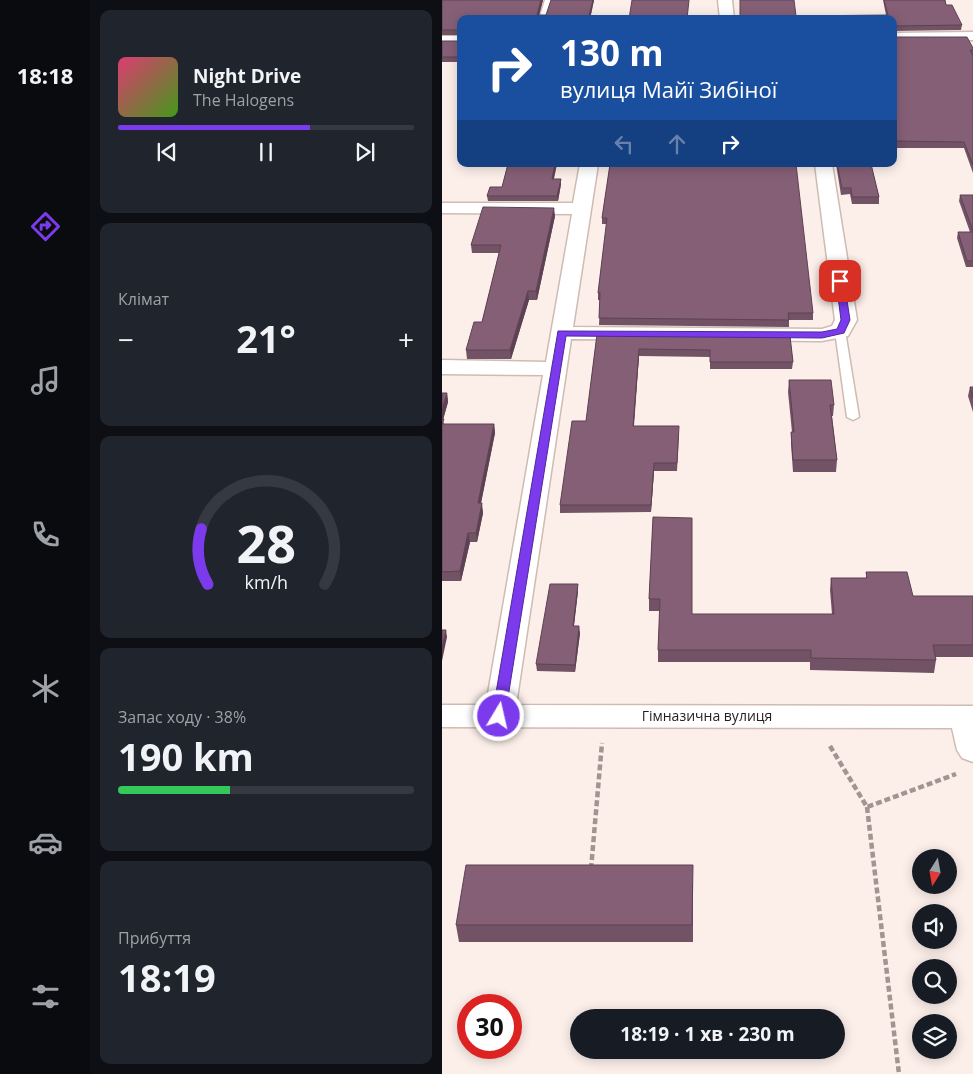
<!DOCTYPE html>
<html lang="uk">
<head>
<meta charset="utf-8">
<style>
  body { margin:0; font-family:"Open Sans",sans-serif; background:#20242c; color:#f1f3f6; height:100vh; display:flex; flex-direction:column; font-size:19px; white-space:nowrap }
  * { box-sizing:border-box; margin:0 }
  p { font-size:16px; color:#9ea1a6 }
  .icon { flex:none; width:28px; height:28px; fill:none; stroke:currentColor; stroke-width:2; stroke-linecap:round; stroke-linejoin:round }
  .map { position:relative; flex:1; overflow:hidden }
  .panel { display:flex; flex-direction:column; gap:10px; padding:10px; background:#0d0f14; width:352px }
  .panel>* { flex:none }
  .guide { position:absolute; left:15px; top:15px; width:440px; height:152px; border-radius:10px; box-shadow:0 2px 12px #0003; background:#1a4fa0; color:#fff; overflow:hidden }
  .needle { width:32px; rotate:191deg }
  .tools { position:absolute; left:470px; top:849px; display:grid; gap:10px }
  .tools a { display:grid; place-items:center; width:45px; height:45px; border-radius:50%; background:#171b24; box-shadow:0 2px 12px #0003; font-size:25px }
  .speed { position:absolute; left:15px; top:994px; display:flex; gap:10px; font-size:25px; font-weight:700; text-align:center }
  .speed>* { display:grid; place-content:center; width:65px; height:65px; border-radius:50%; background:#171b24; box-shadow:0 2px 12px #0003; line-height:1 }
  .speed .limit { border:8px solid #d22; background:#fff; color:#111 }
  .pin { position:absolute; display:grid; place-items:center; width:42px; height:42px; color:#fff; margin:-21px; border-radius:10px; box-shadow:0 2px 8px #0006 }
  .me { position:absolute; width:55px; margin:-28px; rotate:9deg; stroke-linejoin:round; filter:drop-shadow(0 0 4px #0008) }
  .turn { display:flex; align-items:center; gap:18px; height:105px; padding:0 20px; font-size:22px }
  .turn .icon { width:65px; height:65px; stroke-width:2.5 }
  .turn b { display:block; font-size:35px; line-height:42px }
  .lanes { display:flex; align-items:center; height:48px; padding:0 20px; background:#0003; justify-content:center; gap:25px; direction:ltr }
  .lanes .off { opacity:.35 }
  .big { font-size:38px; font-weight:700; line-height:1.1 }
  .panel .widget { flex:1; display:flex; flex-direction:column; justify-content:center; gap:8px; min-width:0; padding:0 18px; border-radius:10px; background:#20242c }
  .panel .dial { align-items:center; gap:0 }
  .dial svg { height:130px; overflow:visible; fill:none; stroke:#363941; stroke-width:7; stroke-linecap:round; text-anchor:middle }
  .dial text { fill:#f1f3f6; stroke:none }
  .song { display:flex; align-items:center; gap:15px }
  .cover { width:60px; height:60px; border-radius:8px; background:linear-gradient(135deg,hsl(340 70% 55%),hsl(100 70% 35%)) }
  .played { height:5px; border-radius:2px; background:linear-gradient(90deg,#7c3aed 65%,#363941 65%) }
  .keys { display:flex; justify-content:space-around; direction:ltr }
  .heat { display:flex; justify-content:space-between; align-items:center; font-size:28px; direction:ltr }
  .charge { height:8px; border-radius:4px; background:linear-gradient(90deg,#34c759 38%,#363941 0) }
  .trip { position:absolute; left:128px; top:1009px; width:275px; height:50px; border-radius:25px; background:#171b24; box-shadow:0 2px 12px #0003; font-weight:700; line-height:50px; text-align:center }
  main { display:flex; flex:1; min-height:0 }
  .tabs { display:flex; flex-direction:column; width:90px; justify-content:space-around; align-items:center; background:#090b0e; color:#9ea1a6 }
  .tabs .icon { width:35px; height:35px }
  .tabs .on { color:#7c3aed }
  .tabs b { font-size:22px; color:#f1f3f6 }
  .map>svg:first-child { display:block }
</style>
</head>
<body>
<main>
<nav class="tabs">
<b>18:18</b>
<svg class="icon on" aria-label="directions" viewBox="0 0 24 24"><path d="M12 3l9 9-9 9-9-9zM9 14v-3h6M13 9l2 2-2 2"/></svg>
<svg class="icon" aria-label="music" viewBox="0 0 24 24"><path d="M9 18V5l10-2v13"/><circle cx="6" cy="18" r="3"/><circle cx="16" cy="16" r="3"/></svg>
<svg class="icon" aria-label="phone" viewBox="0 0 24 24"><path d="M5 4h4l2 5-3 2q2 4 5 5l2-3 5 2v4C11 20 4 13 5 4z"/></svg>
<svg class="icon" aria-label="climate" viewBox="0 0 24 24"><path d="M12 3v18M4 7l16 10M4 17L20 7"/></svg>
<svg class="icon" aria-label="car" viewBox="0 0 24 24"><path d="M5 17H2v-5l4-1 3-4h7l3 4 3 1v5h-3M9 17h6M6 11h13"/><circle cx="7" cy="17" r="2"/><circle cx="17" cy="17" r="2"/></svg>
<svg class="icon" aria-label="filters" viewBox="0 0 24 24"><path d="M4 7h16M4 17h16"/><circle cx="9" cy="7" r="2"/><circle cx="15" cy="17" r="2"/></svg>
</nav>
<section class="panel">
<div class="widget">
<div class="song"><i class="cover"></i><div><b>Night Drive</b><p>The Halogens</p></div></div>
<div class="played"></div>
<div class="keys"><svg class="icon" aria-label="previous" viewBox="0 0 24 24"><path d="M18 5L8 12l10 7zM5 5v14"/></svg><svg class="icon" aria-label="pause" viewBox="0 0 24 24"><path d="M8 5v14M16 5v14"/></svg><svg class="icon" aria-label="next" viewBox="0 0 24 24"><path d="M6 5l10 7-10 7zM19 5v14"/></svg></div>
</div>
<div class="widget"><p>Клімат</p>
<div class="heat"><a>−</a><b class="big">21°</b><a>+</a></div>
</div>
<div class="widget dial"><svg viewBox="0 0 100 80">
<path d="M14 69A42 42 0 1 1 86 69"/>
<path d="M14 69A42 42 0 0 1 10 35" stroke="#7c3aed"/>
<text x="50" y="56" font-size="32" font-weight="700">28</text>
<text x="50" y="72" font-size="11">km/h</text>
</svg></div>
<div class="widget"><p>Запас ходу · 38%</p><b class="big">190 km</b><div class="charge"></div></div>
<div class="widget"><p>Прибуття</p><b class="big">18:19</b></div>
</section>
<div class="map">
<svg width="531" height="1074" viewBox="0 0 531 1074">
  <rect width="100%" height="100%" fill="#fcefea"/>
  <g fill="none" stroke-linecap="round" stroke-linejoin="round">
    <defs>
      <g id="lane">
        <path d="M103,0H109L103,19H97Z"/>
        <path d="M398,328L403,331L417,417L411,420L405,417L393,331Z"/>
      </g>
      <g id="street">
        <path d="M276,0H290L292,19H278Z"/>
        <path d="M531,32V40L451,41V33Z"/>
        <rect x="0" y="36" width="19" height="8"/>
        <path d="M138,164H156L131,327L380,329L390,326L393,320L373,164H390L415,320L406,336L380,341L129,339L74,705L531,706V762L520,758L515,750L510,728L0,727V705H44L101,375L0,374V360L104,362L130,214L0,213V203H131Z"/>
      </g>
    </defs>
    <use href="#lane" stroke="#cfbbb2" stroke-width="3"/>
    <use href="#street" stroke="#cfbbb2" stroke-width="3"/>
    <g stroke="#a09591" stroke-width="4.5" stroke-dasharray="6 3" stroke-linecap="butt">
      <path d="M388,746L425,807L514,774"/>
      <path d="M425,807L457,1074"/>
      <path d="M149,869L160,743"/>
    </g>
    <use href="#lane" fill="#fff" fill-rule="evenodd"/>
    <use href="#street" fill="#fff" fill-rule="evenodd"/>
  </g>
  <g fill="#725265">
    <path d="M0,0H101L97,15H104L152,0L148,19H19V35H0Z"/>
    <path d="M441,0H503L504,5L520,25L519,30L451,31V19L354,16L444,15Z"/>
    <path d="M451,37L531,48V173L522,148H451Z"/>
    <rect x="0" y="41" width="19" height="21"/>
    <path d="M66,164H115L112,179L119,184L116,201H46L45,196L60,187Z"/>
    <path d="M168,164L371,313V320H347V327L157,325L158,300H156V293L165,224H160V218Z"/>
    <path d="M394,164H429L437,197V204H410L408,194L399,195Z"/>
    <path d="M518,195H531V267H524L515,238L516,232H528L517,201Z"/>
    <path d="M113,216L95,300H87L69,359H25L24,350L40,322L57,253H30L29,245Z"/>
    <path d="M155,334L348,336L351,362L350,369H268V357L197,356L192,426L237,434L235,471H212L209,512L118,513V505L144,421Z"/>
    <path d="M347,380L392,405L391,416H390L395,460L394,472H351L349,444V432H350L346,392Z"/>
    <path d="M528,387H531V412L526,396Z"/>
    <path d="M0,393H5L6,402L1,419L2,424H52L53,433L39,503L41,513L35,542H28L19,581H0Z"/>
    <path d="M211,517L250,614H390L388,590L389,578H424V572L471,596H531V657H493L494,660L492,673L368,670V662H216V650L218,611H207V599Z"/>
    <path d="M136,591L132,626L138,633L133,672L95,671L94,664Z"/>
    <path d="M251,883V942H17L14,925Z"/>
  </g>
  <g fill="#5d4253">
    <path d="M99,0H101L96,19L95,15Z"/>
    <path d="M151,0H152L148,19H146Z"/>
    <path d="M113,164H115L110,184V179Z"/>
    <path d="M119,179V184L116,201L115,196Z"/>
    <path d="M112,208L113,216L95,300L94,291Z"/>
    <path d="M86,291L87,300L69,359L68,350Z"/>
    <path d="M197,349V356L191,434V426Z"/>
    <path d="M5,393L6,402L0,424V410Z"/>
    <path d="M52,424L53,433L37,513L36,503Z"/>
    <path d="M212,463V471L209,512V505Z"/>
    <path d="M40,503L41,513L35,542L34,533Z"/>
    <path d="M26,533L28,542L19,581L18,571Z"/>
    <path d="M136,584V591L131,633V626Z"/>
    <path d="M137,626L138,633L133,672V665Z"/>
    <path d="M4,630L5,637L0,661V648Z"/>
  </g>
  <g fill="#855f76" stroke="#5d4253">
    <path d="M0,0H99L95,15H104L109,0H151L146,19H19V30H0Z"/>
    <path d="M190,0H247L245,19H187Z"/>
    <path d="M298,0H352L354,16L446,15L442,0H503L504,5H510L520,25L451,26V27V19H298Z"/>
    <path d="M451,37H525L531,48V50H528L531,56V165L522,142L451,141Z"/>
    <rect x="0" y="41" width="19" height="16"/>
    <path d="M66,164H113L110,179H119L115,196H45L48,187H60Z"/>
    <path d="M168,164H354L371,313H346L347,320L157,318L158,293H156L165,218H160Z"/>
    <path d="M395,164H429L437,197H410L409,188H400Z"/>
    <path d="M518,195H531V231Z"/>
    <path d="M41,207L112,208L94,291H86L68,350H24L32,322H40L59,245H29Z"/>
    <path d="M516,232H531V261H525Z"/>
    <path d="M155,334L348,336L351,362H268V350L197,349L191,426H237L235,463H212L209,505H118L130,421H144Z"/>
    <path d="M347,380H389L392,405H388L395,460H351L349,432H352Z"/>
    <path d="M528,387H531V398Z"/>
    <path d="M0,393H5L0,410Z"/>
    <path d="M0,419H2L0,424H52L36,503H40L34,533H26L18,571L0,572Z"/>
    <path d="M211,517L250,518V614H392L389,578H425L424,572H465L471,596H531V645H491L494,660L369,658V650H216L218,599H207Z"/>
    <path d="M108,584H136L131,626H137L133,665L94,664Z"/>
    <path d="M0,630H4L0,648Z"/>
    <path d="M24,865H251L250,925H14Z"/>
  </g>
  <path fill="#7c3aed" stroke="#51269a" d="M398,278L402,281L408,320L402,333L380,338L124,336L63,716L62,719H52L50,716L116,331L380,332L395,329L399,320L394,281Z"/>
  <g text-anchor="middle" stroke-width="4" stroke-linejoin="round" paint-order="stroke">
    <g font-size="14" fill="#251e1b" stroke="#fff">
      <text x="265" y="721">Гімназична вулиця</text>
    </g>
  </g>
</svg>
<div class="tools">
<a><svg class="needle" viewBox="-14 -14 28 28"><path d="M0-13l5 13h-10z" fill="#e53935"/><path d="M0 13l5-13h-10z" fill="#9ea1a6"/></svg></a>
<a><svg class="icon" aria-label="sound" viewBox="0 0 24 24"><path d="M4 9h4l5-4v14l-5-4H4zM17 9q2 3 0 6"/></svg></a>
<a><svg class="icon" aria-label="search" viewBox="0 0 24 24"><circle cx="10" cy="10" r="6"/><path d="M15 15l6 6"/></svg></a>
<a><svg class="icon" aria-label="layers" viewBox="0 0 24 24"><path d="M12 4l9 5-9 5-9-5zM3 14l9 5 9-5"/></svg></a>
</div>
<div class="speed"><div class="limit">30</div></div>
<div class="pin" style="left:398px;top:281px;background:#d93025"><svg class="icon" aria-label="arrive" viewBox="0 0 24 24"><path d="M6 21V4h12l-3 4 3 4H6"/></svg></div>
<svg class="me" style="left:57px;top:716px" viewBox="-20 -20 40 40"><circle r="17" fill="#7c3aed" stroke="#fff" stroke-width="3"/><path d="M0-11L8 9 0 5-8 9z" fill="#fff"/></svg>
<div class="trip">18:19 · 1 хв · 230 m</div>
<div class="guide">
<div class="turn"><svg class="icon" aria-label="right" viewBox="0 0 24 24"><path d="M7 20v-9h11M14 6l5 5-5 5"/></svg><div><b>130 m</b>вулиця Майї Зибіної</div></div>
<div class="lanes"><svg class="icon off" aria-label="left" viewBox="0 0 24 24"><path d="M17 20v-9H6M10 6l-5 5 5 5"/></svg><svg class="icon off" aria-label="ahead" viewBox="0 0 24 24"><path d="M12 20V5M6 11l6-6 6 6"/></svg><svg class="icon" aria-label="right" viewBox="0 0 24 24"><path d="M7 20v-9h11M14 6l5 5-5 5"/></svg></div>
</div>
</div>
</main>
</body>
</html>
